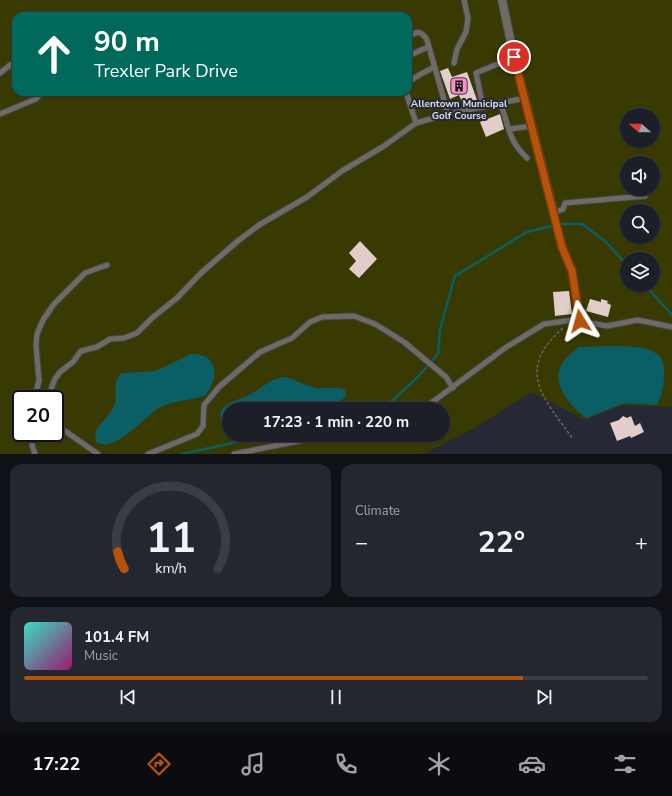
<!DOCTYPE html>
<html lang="en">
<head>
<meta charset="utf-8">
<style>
  body { margin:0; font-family:"Nunito Sans",sans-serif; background:#252730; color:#f1f3f6; height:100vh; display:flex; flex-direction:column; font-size:15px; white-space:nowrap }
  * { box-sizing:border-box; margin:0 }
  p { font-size:13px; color:#a0a2a8 }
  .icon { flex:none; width:22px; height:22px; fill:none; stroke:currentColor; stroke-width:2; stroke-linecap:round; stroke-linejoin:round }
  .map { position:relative; height:454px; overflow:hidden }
  .panel { display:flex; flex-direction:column; gap:10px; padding:10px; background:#0f1116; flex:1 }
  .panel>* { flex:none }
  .hud { position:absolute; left:12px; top:12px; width:400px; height:84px; border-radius:12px; box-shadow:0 1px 3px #0004,0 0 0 1px #3a3d45; background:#00695c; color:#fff; overflow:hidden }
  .needle { width:26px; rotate:291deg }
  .tools { position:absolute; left:620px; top:108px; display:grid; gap:8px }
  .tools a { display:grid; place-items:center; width:40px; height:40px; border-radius:50%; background:#1c1f28; box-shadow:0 1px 3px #0004,0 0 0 1px #3a3d45; font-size:20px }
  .speed { position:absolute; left:12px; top:390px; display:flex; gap:8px; font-size:20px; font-weight:700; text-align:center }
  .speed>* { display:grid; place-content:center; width:52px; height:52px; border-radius:50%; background:#1c1f28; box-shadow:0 1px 3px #0004,0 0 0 1px #3a3d45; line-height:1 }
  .speed .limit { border:2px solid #111; border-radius:6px; background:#fff; color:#111 }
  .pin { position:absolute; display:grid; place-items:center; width:34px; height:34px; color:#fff; margin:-17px; border:2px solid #fff; border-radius:50%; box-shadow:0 1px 4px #0007 }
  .me { position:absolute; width:44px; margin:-22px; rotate:352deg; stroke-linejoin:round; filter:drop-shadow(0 0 3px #0008) }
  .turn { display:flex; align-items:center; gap:14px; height:84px; padding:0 16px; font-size:18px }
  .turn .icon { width:52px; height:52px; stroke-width:2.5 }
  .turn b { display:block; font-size:28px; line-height:34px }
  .big { font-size:30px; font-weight:700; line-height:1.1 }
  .panel .tile { flex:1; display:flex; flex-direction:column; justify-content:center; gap:6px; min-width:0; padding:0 14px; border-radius:12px; background:#252730 }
  .panel .dial { align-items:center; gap:0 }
  .dial svg { height:104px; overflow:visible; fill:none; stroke:#3a3d45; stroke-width:7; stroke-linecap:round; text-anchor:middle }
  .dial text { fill:#f1f3f6; stroke:none }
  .song { display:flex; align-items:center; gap:12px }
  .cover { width:48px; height:48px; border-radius:6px; background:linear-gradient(135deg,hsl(170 70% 55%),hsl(320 70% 35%)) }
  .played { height:4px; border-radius:2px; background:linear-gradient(90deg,#b45309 80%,#3a3d45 80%) }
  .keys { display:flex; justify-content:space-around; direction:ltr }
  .heat { display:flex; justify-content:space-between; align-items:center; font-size:22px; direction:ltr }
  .panel .tiles { flex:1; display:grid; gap:10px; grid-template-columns:1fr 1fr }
  .tile:last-child { grid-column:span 2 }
  .trip { position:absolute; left:222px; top:402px; width:228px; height:40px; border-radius:20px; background:#1c1f28; box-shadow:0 1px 3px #0004,0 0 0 1px #3a3d45; font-weight:700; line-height:40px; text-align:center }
  .tabs { display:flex; height:64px; justify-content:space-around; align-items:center; background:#0b0c10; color:#a0a2a8 }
  .tabs .icon { width:28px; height:28px }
  .tabs .active { color:#b45309 }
  .tabs b { font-size:18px; color:#f1f3f6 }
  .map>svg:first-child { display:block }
</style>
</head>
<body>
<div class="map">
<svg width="672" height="454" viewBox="0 0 672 454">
  <rect width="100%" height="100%" fill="#262935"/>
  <path fill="#393a02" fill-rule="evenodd" d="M0,0H672V407L622,405L586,420L531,392L471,430L423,454H0ZM16,16H408V92H16ZM627,115H653V141H627ZM627,163H653V189H627ZM627,211H653V237H627ZM627,259H653V285H627ZM21,399H55V433H21ZM229,409H443V435H229Z"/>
  <g fill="#095f65">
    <path d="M579,347C597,347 649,341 660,357C664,362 664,370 664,375C664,386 662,396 657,405L624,403L587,418C579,414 572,406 567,399C552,376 557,363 579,347Z"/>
    <path d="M191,354C219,353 220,380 204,396C191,400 170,401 159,408C144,417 115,454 96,442L95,432C101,422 112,414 115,403C118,391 111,382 122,373L156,371Z"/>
    <path d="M283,377C295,378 304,386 317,388C326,389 336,386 345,390L346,397L326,408L291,405L272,409H229V428L222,423C214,403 239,401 251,394C263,387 268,381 283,377Z"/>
  </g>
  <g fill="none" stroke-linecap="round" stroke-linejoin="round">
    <g stroke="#095f65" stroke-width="2.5">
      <path d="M645,285L672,315"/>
      <path d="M383,409L418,377L438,354L440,329L455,276L527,232L561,224H582L606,242L627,265"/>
      <path d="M182,454L269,435"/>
    </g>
  </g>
  <g fill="#e2cdca">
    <path d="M448,68L452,77L467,72L477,100L464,106L459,95L450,99L440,71Z"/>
    <path d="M500,114L504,129L486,137L480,122Z"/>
    <path d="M360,241L377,259L359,278L349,269L356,261L349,253Z"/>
    <path d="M569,291L572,314L555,316L553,292Z"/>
    <path d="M590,299L601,302V299L608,301L607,303L611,305L608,317L586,311Z"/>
    <path d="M623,416L627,418L631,416L635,426L640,423L644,432L631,438L630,436L617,441L610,423L619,420Z"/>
  </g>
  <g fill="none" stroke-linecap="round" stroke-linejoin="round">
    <defs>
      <g id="lane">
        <path d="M408,56L428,47"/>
        <path d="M454,63L457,49L466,32L468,18L464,0"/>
        <path d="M0,73L10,65"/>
        <path d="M408,82L421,74L434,67"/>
        <path d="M379,92L385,94L391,92"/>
        <path d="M406,92L416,123L448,114L427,40C421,30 417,31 408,37"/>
        <path d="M500,103C510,127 507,139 527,158"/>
        <path d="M483,107L476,73L514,57"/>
        <path d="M0,114L36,99L42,92"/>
        <path d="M448,114L525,98"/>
        <path d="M509,129L532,126"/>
        <path d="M580,321L572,271L562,247L554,213L563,209L565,203L645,196"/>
        <path d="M34,399L39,381L36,345L37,334L43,320L54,304L85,273L107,265"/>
        <path d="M50,399L52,386L55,379L60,372L73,362L81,351L97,347L110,339L124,338L137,333L152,318L177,298L201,273L239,240L259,225L307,197L342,171L384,146L416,123"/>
        <path d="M423,409L505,348L544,324L573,320L607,326L638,320L672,327"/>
        <path d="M55,424L98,454"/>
        <path d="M33,433L32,445L35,454"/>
        <path d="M148,454L197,434L203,426L204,405L219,387L260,352L292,338L310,322L322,317L354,316L375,324L404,342L446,377L453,388"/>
        <path d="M234,454L329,435"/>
      </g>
      <path id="street" d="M502,0L514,57L554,213"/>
    </defs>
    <use href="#lane" stroke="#434651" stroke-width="7"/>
    <use href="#street" stroke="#434651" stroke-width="10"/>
    <path stroke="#646772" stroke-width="1.5" stroke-dasharray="3 2" stroke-linecap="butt" d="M563,328C514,371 544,398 573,439"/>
    <use href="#lane" stroke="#706a65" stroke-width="5"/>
    <use href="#street" stroke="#706a65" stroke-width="8"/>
  </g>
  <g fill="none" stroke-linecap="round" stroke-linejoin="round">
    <defs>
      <path id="route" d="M514,57L562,247L572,271L580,321"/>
    </defs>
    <use href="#route" stroke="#753606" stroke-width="10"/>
    <use href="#route" stroke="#b45309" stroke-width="7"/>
  </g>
  <defs>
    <symbol id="building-square" viewBox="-11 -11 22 22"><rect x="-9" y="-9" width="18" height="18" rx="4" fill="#fa8fc8" stroke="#262935"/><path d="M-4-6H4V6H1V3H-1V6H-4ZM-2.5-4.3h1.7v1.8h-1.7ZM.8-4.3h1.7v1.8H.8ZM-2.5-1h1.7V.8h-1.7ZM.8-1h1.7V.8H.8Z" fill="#111"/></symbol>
  </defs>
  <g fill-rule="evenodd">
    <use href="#building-square" x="449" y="76" width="20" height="20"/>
  </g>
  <g text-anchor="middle" stroke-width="4" stroke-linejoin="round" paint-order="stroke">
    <g font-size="10" font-weight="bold" fill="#dbdde6" stroke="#262935">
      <text x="459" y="107">Allentown Municipal<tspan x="459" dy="12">Golf Course</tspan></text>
    </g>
  </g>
</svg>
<div class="tools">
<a><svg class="needle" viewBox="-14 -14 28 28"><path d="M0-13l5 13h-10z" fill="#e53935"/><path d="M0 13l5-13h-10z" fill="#a0a2a8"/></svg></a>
<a><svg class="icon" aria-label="sound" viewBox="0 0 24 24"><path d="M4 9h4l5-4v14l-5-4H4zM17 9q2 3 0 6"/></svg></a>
<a><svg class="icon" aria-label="search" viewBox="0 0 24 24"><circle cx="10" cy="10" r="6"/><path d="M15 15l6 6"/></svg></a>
<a><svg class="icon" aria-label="layers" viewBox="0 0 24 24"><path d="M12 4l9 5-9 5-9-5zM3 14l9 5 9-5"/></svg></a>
</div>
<div class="speed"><div class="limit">20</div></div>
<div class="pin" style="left:514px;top:57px;background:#d93025"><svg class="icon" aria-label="arrive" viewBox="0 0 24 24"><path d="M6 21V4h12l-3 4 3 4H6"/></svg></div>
<svg class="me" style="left:580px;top:321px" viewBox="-20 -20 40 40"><path d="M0-17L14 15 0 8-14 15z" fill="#b45309" stroke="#fff" stroke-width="4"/></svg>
<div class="trip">17:23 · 1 min · 220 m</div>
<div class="hud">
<div class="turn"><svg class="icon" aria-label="ahead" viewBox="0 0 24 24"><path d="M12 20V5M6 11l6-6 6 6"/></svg><div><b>90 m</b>Trexler Park Drive</div></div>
</div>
</div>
<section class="panel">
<div class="tiles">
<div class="tile dial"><svg viewBox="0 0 100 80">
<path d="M14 69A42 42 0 1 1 86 69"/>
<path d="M14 69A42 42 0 0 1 9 56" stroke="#b45309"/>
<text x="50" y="56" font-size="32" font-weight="700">11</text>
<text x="50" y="72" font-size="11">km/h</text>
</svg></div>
<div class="tile"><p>Climate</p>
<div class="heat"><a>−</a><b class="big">22°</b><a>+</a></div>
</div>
<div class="tile">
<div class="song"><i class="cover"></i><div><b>101.4 FM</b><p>Music</p></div></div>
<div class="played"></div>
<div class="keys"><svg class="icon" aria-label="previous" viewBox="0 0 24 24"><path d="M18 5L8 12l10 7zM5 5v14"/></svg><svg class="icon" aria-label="pause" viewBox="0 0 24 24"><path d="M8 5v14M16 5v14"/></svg><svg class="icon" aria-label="next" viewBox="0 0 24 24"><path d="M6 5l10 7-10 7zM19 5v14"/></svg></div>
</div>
</div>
</section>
<nav class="tabs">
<b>17:22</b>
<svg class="icon active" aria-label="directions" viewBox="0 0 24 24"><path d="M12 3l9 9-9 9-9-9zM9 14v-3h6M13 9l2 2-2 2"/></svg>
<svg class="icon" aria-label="music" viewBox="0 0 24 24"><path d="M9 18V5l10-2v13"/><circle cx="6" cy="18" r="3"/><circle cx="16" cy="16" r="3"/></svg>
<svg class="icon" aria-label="phone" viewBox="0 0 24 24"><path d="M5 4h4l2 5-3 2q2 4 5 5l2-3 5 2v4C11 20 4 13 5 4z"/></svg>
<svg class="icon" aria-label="climate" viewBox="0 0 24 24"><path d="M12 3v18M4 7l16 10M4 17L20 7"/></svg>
<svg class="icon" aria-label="car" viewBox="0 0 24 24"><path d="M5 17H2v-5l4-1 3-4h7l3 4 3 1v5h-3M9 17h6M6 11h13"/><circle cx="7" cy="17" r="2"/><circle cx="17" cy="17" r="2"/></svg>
<svg class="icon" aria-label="filters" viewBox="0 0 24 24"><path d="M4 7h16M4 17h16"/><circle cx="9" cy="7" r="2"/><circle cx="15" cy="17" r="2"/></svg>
</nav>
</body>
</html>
